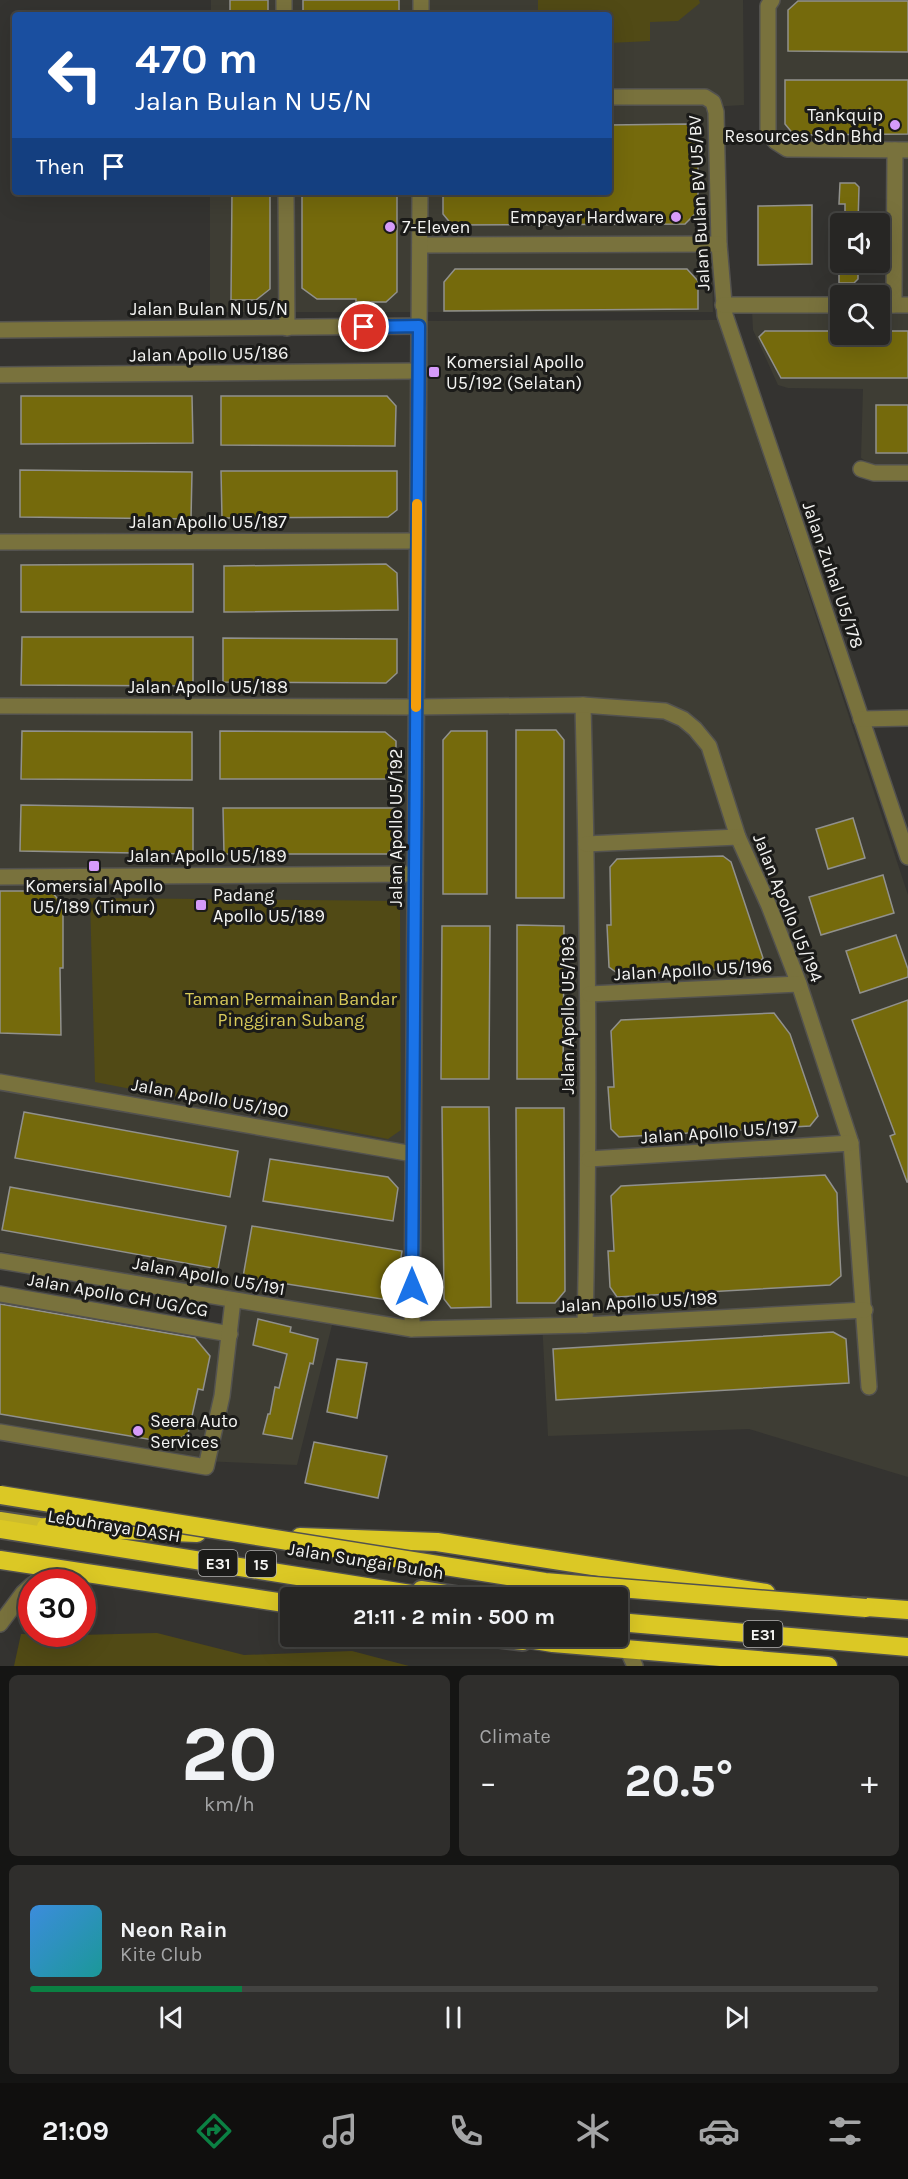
<!DOCTYPE html>
<html lang="en">
<head>
<meta charset="utf-8">
<style>
  body { margin:0; font-family:Karla,sans-serif; background:#2f2e2c; color:#f1f3f6; height:100vh; display:flex; flex-direction:column; font-size:22px; white-space:nowrap }
  * { box-sizing:border-box; margin:0 }
  p { font-size:20px; color:#a4a5a6 }
  .icon { flex:none; width:33px; height:33px; fill:none; stroke:currentColor; stroke-width:2; stroke-linecap:round; stroke-linejoin:round }
  .map { position:relative; height:1666px; overflow:hidden }
  .panel { display:flex; flex-direction:column; gap:9px; padding:9px; background:#151514; flex:1 }
  .panel>* { flex:none }
  .hud { position:absolute; left:12px; top:12px; width:600px; height:183px; border-radius:6px; box-shadow:0 6px 24px #0002,0 0 0 2px #434341; background:#1a4fa0; color:#fff; overflow:hidden }
  .controls { position:absolute; left:830px; top:213px; display:grid; gap:12px }
  .controls a { display:grid; place-items:center; width:60px; height:60px; border-radius:6px; background:#272624; box-shadow:0 6px 24px #0002,0 0 0 2px #434341; font-size:30px }
  .speed { position:absolute; left:18px; top:1569px; display:flex; gap:12px; font-size:30px; font-weight:700; text-align:center }
  .speed>* { display:grid; place-content:center; width:78px; height:78px; border-radius:50%; background:#272624; box-shadow:0 6px 24px #0002,0 0 0 2px #434341; line-height:1 }
  .speed .limit { border:9px solid #d22; background:#fff; color:#111 }
  .pin { position:absolute; display:grid; place-items:center; width:51px; height:51px; color:#fff; margin:-26px; border:3px solid #fff; border-radius:50%; box-shadow:0 2px 6px #0007 }
  .me { position:absolute; width:66px; margin:-33px; rotate:0deg; stroke-linejoin:round; filter:drop-shadow(0 0 4px #0008) }
  .turn { display:flex; align-items:center; gap:21px; height:126px; padding:0 24px; font-size:27px }
  .turn .icon { width:78px; height:78px; stroke-width:2.5 }
  .turn b { display:block; font-size:42px; line-height:51px }
  .then { display:flex; align-items:center; height:57px; padding:0 24px; background:#0003; gap:12px; font-size:22px }
  .big { font-size:45px; font-weight:700; line-height:1.1 }
  .panel .widget { flex:1; display:flex; flex-direction:column; justify-content:center; gap:9px; min-width:0; padding:0 21px; border-radius:9px; background:#2f2e2c }
  .panel .dial { align-items:center; gap:0 }
  .dial b { font-size:78px; line-height:1 }
  .song { display:flex; align-items:center; gap:18px }
  .cover { width:72px; height:72px; border-radius:9px; background:linear-gradient(135deg,hsl(210 70% 55%),hsl(180 70% 35%)) }
  .played { height:6px; border-radius:3px; background:linear-gradient(90deg,#0b8043 25%,#434341 25%) }
  .keys { display:flex; justify-content:space-around; direction:ltr }
  .heat { display:flex; justify-content:space-between; align-items:center; font-size:33px; direction:ltr }
  .panel .tiles { flex:1; display:grid; gap:9px; grid-template-columns:1fr 1fr }
  .widget:last-child { grid-column:span 2 }
  .trip { position:absolute; left:280px; top:1587px; width:348px; height:60px; border-radius:6px; background:#272624; box-shadow:0 6px 24px #0002,0 0 0 2px #434341; font-weight:700; line-height:60px; text-align:center }
  .menu { display:flex; height:96px; justify-content:space-around; align-items:center; background:#100f0e; color:#a4a5a6 }
  .menu .icon { width:42px; height:42px }
  .menu .active { color:#0b8043 }
  .menu b { font-size:27px; color:#f1f3f6 }
  .map>svg:first-child { display:block }
</style>
</head>
<body>
<div class="map">
<svg width="908" height="1666" viewBox="0 0 908 1666">
  <rect width="100%" height="100%" fill="#343330"/>
  <g fill="#3e3d34">
    <path d="M211,0H743L744,105L709,107L713,312H210V192H609V15H211Z"/>
    <path d="M778,0H908V466H874L861,458L863,389L788,388L778,385L753,330L752,310H840V334H879V310L898,309L900,145L789,144L773,131V8Z"/>
    <path d="M718,320L908,895V1477L749,1429L548,1436L542,1321L417,1324L0,1251V379L423,377L424,321Z"/>
    <path d="M0,1299L234,1340L237,1309L332,1325L297,1465L201,1461L0,1426Z"/>
  </g>
  <g fill="#514a15">
    <path d="M538,0H699L700,3L678,21L650,22V41L609,43V15H538Z"/>
    <path d="M90,898L400,901L401,1130L388,1139L95,1082Z"/>
    <path d="M157,1633L244,1655L352,1651L409,1666H14L21,1634L79,1635Z"/>
  </g>
  <g fill="#756a0c" stroke="#91918d" stroke-width="1.5">
    <rect x="230" y="0" width="38" height="15"/>
    <rect x="303" y="0" width="96" height="15"/>
    <path d="M798,1H908V52L788,51V10Z"/>
    <path d="M785,80H908V134L794,135L785,124Z"/>
    <path d="M687,124L698,138V211L685,224L452,225L443,214V192H609V125Z"/>
    <path d="M840,183H855L859,187L858,224H845V204H839Z"/>
    <path d="M232,192H270V289L256,300H231Z"/>
    <path d="M302,192H397V292L386,302H356V299H317L302,288Z"/>
    <path d="M812,205V264L758,265V206Z"/>
    <path d="M839,262H858V279L854,283H839Z"/>
    <path d="M455,269H687L698,281V309L444,311V282Z"/>
    <path d="M765,331H840V334H879V331H908V378H781L759,337Z"/>
    <path d="M21,396H192L193,443L21,444Z"/>
    <path d="M221,396H387L396,406L395,446L221,445Z"/>
    <rect x="876" y="405" width="32" height="48"/>
    <path d="M20,470L192,472L191,519L20,517Z"/>
    <path d="M221,471H397V510L388,517L222,518Z"/>
    <path d="M193,564V612H21V565Z"/>
    <path d="M386,564L397,573L398,610L224,612V566Z"/>
    <path d="M22,637H193V686L21,685Z"/>
    <path d="M223,638L397,639V673L386,683L223,682Z"/>
    <path d="M516,730H556L564,740V898H516Z"/>
    <path d="M22,731L192,732V780L21,779Z"/>
    <path d="M220,731L385,732L396,741V779H220Z"/>
    <path d="M451,731H487V894H443V740Z"/>
    <path d="M21,805L193,808V854L20,851Z"/>
    <path d="M223,808H396V844L387,854H224Z"/>
    <path d="M853,818L865,858L828,869L816,829Z"/>
    <path d="M723,856L731,862L763,958L755,968L620,975L609,967L607,925H611L610,867L617,859Z"/>
    <path d="M883,875L894,913L821,935L809,897Z"/>
    <path d="M0,891H51L63,905V968H60L61,1035L0,1033Z"/>
    <path d="M517,925L564,926L563,1079H517Z"/>
    <path d="M442,926H490L489,1079H441Z"/>
    <path d="M896,935L908,969V977L860,993L846,951Z"/>
    <path d="M908,1000V1182H907L890,1136L895,1134L852,1020Z"/>
    <path d="M774,1013L790,1034L818,1116L810,1126L619,1137L611,1129L608,1087H614L611,1031L621,1020Z"/>
    <path d="M442,1107H489L491,1307L451,1308L444,1299Z"/>
    <path d="M516,1108H564L565,1291L555,1303H517Z"/>
    <path d="M24,1112L238,1151L230,1197L15,1158Z"/>
    <path d="M270,1159L388,1177L398,1188L393,1221L263,1201Z"/>
    <path d="M825,1175L837,1193L838,1220L841,1276L830,1285L617,1297L610,1287L608,1251H614L611,1196L621,1186Z"/>
    <path d="M10,1187L226,1226L218,1269L2,1230Z"/>
    <path d="M252,1226L402,1251L396,1292L388,1300L243,1277Z"/>
    <path d="M0,1304L195,1338L210,1356L203,1390L198,1389L188,1434L171,1443L0,1414Z"/>
    <path d="M258,1319L291,1327L290,1332L318,1339L313,1364L310,1363L292,1439L263,1434L268,1414H270L275,1387L279,1388L287,1354L253,1345Z"/>
    <path d="M833,1332L846,1339L849,1383L556,1400L553,1349Z"/>
    <path d="M337,1359L367,1363L357,1418L327,1412Z"/>
    <path d="M314,1442L387,1456L378,1498L305,1483Z"/>
  </g>
  <g fill="none" stroke-linecap="round" stroke-linejoin="round">
    <defs>
      <g id="minor">
        <path d="M284,0V15"/>
        <path d="M772,0L768,6V133L776,142L787,149L908,150"/>
        <path d="M421,15V0"/>
        <path d="M609,97H705L713,102L716,112L719,244L725,315L908,857"/>
        <path d="M286,192L287,328"/>
        <path d="M420,245L719,244"/>
        <path d="M723,305H840"/>
        <path d="M879,305H908"/>
        <path d="M894,305L895,150"/>
        <path d="M0,330L419,326"/>
        <path d="M0,375L419,371"/>
        <path d="M861,469L874,473H908"/>
        <path d="M0,542L416,541"/>
        <path d="M583,705C588,912 590,1118 585,1325"/>
        <path d="M0,706L416,707L583,705L665,711L683,719L695,729L709,746L738,837L769,906L799,984L851,1143L869,1387"/>
        <path d="M861,719L908,718"/>
        <path d="M586,844L738,837"/>
        <path d="M0,877L415,874"/>
        <path d="M589,994L799,984"/>
        <path d="M0,1082L413,1154"/>
        <path d="M589,1159L851,1143"/>
        <path d="M0,1261L412,1329L585,1325L865,1310"/>
        <path d="M0,1294L230,1334"/>
        <path d="M412,1329L420,192"/>
        <path d="M0,1432L206,1467L222,1396L233,1300"/>
        <path d="M629,1653L635,1666"/>
      </g>
      <g id="tertiary">
        <path d="M36,1582L59,1576"/>
        <path d="M0,1624L23,1593L32,1585"/>
      </g>
      <g id="trunk">
        <path d="M0,1520L59,1529"/>
        <path d="M421,1589L477,1598"/>
        <path d="M476,1636L523,1642"/>
      </g>
      <g id="motorway">
        <path d="M46,1527L197,1533"/>
        <path d="M0,1529L436,1598"/>
        <path d="M300,1537L437,1542L766,1593"/>
        <path d="M0,1560L291,1604"/>
        <path d="M853,1606L908,1610"/>
        <path d="M618,1622L908,1647"/>
        <path d="M510,1636L553,1643L828,1666"/>
      </g>
    </defs>
    <use href="#minor" stroke="#53524f" stroke-width="18"/>
    <use href="#tertiary" stroke="#53524f" stroke-width="18"/>
    <use href="#trunk" stroke="#53524f" stroke-width="20"/>
    <use href="#motorway" stroke="#53524f" stroke-width="21"/>
    <use href="#minor" stroke="#79723d" stroke-width="15"/>
    <use href="#tertiary" stroke="#79723d" stroke-width="15"/>
    <use href="#trunk" stroke="#cdbc2c" stroke-width="16"/>
    <use href="#motorway" stroke="#dbc825" stroke-width="18"/>
    <defs>
      <path id="motorway-bridge" d="M0,1495L545,1582L866,1608"/>
    </defs>
    <use href="#motorway-bridge" stroke="#53524f" stroke-width="21" stroke-linecap="butt"/>
    <use href="#motorway-bridge" stroke="#dbc825" stroke-width="18"/>
  </g>
  <g fill="none" stroke-linecap="round" stroke-linejoin="round">
    <defs>
      <path id="route" d="M364,327L419,326L412,1287"/>
    </defs>
    <use href="#route" stroke="#114b97" stroke-width="15"/>
    <use href="#route" stroke="#1a73e8" stroke-width="10"/>
    <path stroke="#f59e0b" stroke-width="10" d="M416,707L417,504"/>
  </g>
  <g fill="#d69bfa" stroke="#1b1b19" stroke-width="2">
    <circle cx="895" cy="125" r="6"/>
    <circle cx="676" cy="217" r="6"/>
    <circle cx="390" cy="227" r="6"/>
    <rect x="428" y="366" width="12" height="12" rx="3"/>
    <rect x="88" y="860" width="12" height="12" rx="3"/>
    <rect x="195" y="899" width="12" height="12" rx="3"/>
    <circle cx="138" cy="1431" r="6"/>
  </g>
  <g text-anchor="middle" stroke-width="6" stroke-linejoin="round" paint-order="stroke">
    <g fill="#1b1b19" stroke="#b3b3b1" stroke-width="1.5">
      <rect x="198.5" y="1550" width="39" height="26" rx="4.5"/>
      <rect x="246" y="1551" width="30" height="26" rx="4.5"/>
      <rect x="743.5" y="1621" width="39" height="26" rx="4.5"/>
    </g>
    <g font-size="16" font-weight="bold" fill="#f4f4f2">
      <text x="218" y="1569">E31</text>
      <text x="261" y="1570">15</text>
      <text x="763" y="1640">E31</text>
    </g>
    <g font-size="18" fill="#f4f4f2" stroke="#1b1b19" text-anchor="start">
      <text x="883" y="121" text-anchor="end">Tankquip<tspan x="883" dy="21">Resources Sdn Bhd</tspan></text>
      <text x="664" y="223" text-anchor="end">Empayar Hardware</text>
      <text x="402" y="233">7-Eleven</text>
      <text x="446" y="368">Komersial Apollo<tspan x="446" dy="21">U5/192 (Selatan)</tspan></text>
      <text x="94" y="892" text-anchor="middle">Komersial Apollo<tspan x="94" dy="21">U5/189 (Timur)</tspan></text>
      <text x="213" y="901">Padang<tspan x="213" dy="21">Apollo U5/189</tspan></text>
      <text x="150" y="1427">Seera Auto<tspan x="150" dy="21">Services</tspan></text>
    </g>
    <g font-size="18" fill="#f4f4f2" stroke="#1b1b19">
      <text transform="translate(699 203) rotate(-93)" y="6">Jalan Bulan BV U5/BV</text>
      <text x="209" y="315">Jalan Bulan N U5/N</text>
      <text transform="translate(209 354) rotate(-1)" y="6">Jalan Apollo U5/186</text>
      <text x="208" y="528">Jalan Apollo U5/187</text>
      <text transform="translate(833 575) rotate(71)" y="6">Jalan Zuhal U5/178</text>
      <text x="208" y="693">Jalan Apollo U5/188</text>
      <text transform="translate(396 828) rotate(-90)" y="6">Jalan Apollo U5/192</text>
      <text x="207" y="862">Jalan Apollo U5/189</text>
      <text transform="translate(788 908) rotate(68)" y="6">Jalan Apollo U5/194</text>
      <text transform="translate(693 970) rotate(-3)" y="6">Jalan Apollo U5/196</text>
      <text transform="translate(568 1015) rotate(-90)" y="6">Jalan Apollo U5/193</text>
      <text transform="translate(210 1098) rotate(10)" y="6">Jalan Apollo U5/190</text>
      <text transform="translate(719 1132) rotate(-4)" y="6">Jalan Apollo U5/197</text>
      <text transform="translate(209 1276) rotate(10)" y="6">Jalan Apollo U5/191</text>
      <text transform="translate(118 1295) rotate(10)" y="6">Jalan Apollo CH UG/CG</text>
      <text transform="translate(638 1302) rotate(-3)" y="6">Jalan Apollo U5/198</text>
      <text transform="translate(114 1526) rotate(9)" y="6">Lebuhraya DASH</text>
      <text transform="translate(366 1561) rotate(9)" y="6">Jalan Sungai Buloh</text>
    </g>
    <g font-size="18" fill="#d9cb5a" stroke="#1b1b19">
      <text x="291" y="1005">Taman Permainan Bandar<tspan x="291" dy="21">Pinggiran Subang</tspan></text>
    </g>
  </g>
</svg>
<div class="controls">
<a><svg class="icon" aria-label="sound" viewBox="0 0 24 24"><path d="M4 9h4l5-4v14l-5-4H4zM17 9q2 3 0 6"/></svg></a>
<a><svg class="icon" aria-label="search" viewBox="0 0 24 24"><circle cx="10" cy="10" r="6"/><path d="M15 15l6 6"/></svg></a>
</div>
<div class="speed"><div class="limit">30</div></div>
<div class="pin" style="left:364px;top:327px;background:#d93025"><svg class="icon" aria-label="arrive" viewBox="0 0 24 24"><path d="M6 21V4h12l-3 4 3 4H6"/></svg></div>
<svg class="me" style="left:412px;top:1287px" viewBox="-20 -20 40 40"><circle r="19" fill="#fff"/><path d="M0-13L10 11 0 6-10 11z" fill="#1a73e8"/></svg>
<div class="trip">21:11 · 2 min · 500 m</div>
<div class="hud">
<div class="turn"><svg class="icon" aria-label="left" viewBox="0 0 24 24"><path d="M17 20v-9H6M10 6l-5 5 5 5"/></svg><div><b>470 m</b>Jalan Bulan N U5/N</div></div>
<div class="then">Then<svg class="icon" aria-label="arrive" viewBox="0 0 24 24"><path d="M6 21V4h12l-3 4 3 4H6"/></svg></div>
</div>
</div>
<section class="panel">
<div class="tiles">
<div class="widget dial"><b>20</b><p>km/h</p></div>
<div class="widget"><p>Climate</p>
<div class="heat"><a>−</a><b class="big">20.5°</b><a>+</a></div>
</div>
<div class="widget">
<div class="song"><i class="cover"></i><div><b>Neon Rain</b><p>Kite Club</p></div></div>
<div class="played"></div>
<div class="keys"><svg class="icon" aria-label="previous" viewBox="0 0 24 24"><path d="M18 5L8 12l10 7zM5 5v14"/></svg><svg class="icon" aria-label="pause" viewBox="0 0 24 24"><path d="M8 5v14M16 5v14"/></svg><svg class="icon" aria-label="next" viewBox="0 0 24 24"><path d="M6 5l10 7-10 7zM19 5v14"/></svg></div>
</div>
</div>
</section>
<nav class="menu">
<b>21:09</b>
<svg class="icon active" aria-label="directions" viewBox="0 0 24 24"><path d="M12 3l9 9-9 9-9-9zM9 14v-3h6M13 9l2 2-2 2"/></svg>
<svg class="icon" aria-label="music" viewBox="0 0 24 24"><path d="M9 18V5l10-2v13"/><circle cx="6" cy="18" r="3"/><circle cx="16" cy="16" r="3"/></svg>
<svg class="icon" aria-label="phone" viewBox="0 0 24 24"><path d="M5 4h4l2 5-3 2q2 4 5 5l2-3 5 2v4C11 20 4 13 5 4z"/></svg>
<svg class="icon" aria-label="climate" viewBox="0 0 24 24"><path d="M12 3v18M4 7l16 10M4 17L20 7"/></svg>
<svg class="icon" aria-label="car" viewBox="0 0 24 24"><path d="M5 17H2v-5l4-1 3-4h7l3 4 3 1v5h-3M9 17h6M6 11h13"/><circle cx="7" cy="17" r="2"/><circle cx="17" cy="17" r="2"/></svg>
<svg class="icon" aria-label="filters" viewBox="0 0 24 24"><path d="M4 7h16M4 17h16"/><circle cx="9" cy="7" r="2"/><circle cx="15" cy="17" r="2"/></svg>
</nav>
</body>
</html>
